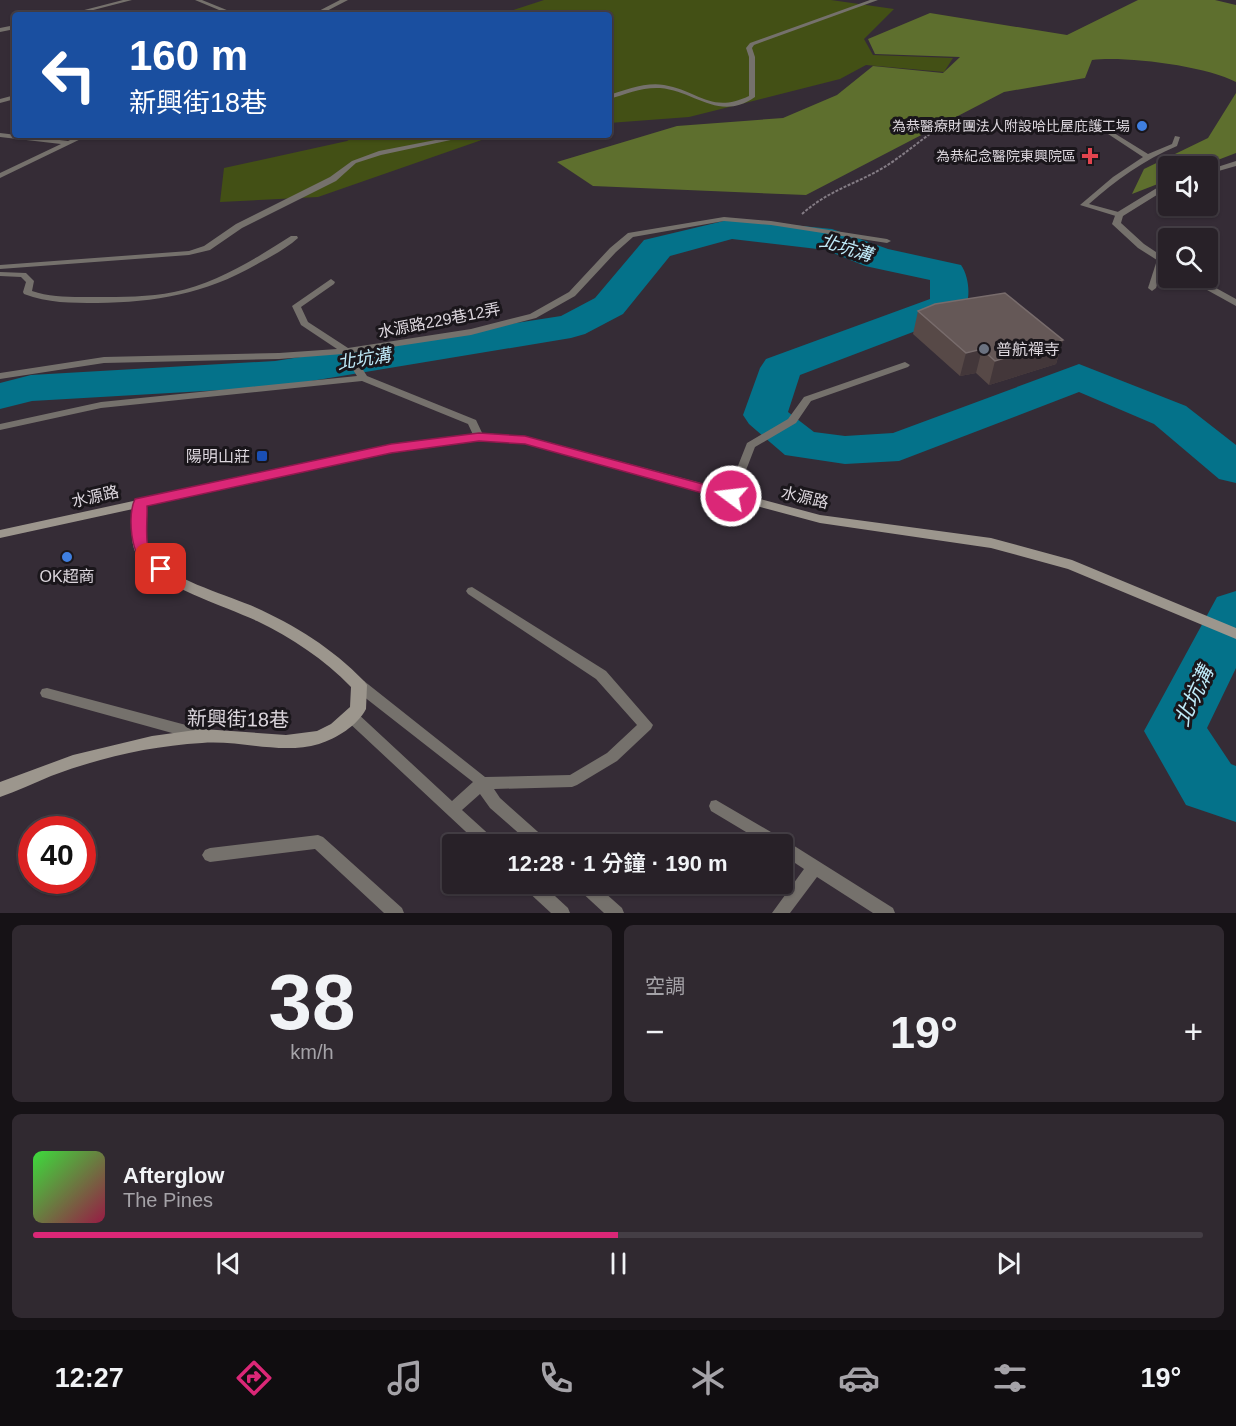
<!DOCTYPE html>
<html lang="zh-TW">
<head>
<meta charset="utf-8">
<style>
  body { margin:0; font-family:Arial,"Noto Sans TC",sans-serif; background:#302930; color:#f1f3f6; height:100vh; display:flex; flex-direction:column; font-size:22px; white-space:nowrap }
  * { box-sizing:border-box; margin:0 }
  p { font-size:20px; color:#a5a3a8 }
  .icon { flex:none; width:33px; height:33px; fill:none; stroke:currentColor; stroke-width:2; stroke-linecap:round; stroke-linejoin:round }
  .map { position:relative; height:913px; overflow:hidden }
  .panel { display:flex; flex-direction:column; gap:12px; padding:12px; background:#161216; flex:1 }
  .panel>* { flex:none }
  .banner { position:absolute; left:12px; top:12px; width:600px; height:126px; border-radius:6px; box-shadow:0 2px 4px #0004,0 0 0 2px #443e45; background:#1a4fa0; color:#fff; overflow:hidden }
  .tools { position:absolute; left:1158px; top:156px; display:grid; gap:12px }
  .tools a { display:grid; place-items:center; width:60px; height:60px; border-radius:6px; background:#282128; box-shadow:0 2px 4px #0004,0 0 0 2px #443e45; font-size:30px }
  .speed { position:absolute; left:18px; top:816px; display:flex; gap:12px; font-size:30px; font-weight:700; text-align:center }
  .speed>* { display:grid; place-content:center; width:78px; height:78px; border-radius:50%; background:#282128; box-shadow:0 2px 4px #0004,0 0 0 2px #443e45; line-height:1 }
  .speed .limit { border:9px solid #d22; background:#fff; color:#111 }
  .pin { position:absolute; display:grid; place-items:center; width:51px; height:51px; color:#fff; margin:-26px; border-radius:12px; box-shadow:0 3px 9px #0006 }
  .me { position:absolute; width:66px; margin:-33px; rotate:285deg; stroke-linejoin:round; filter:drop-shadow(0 0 4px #0008) }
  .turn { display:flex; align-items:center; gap:21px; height:126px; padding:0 18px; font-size:27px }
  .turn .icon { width:78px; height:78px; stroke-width:2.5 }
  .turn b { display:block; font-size:42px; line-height:51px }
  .big { font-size:45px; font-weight:600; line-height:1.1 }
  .panel .tile { flex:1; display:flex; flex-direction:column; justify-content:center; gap:9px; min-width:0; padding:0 21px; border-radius:9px; background:#302930 }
  .panel .dial { align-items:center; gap:0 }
  .dial b { font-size:78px; line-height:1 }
  .song { display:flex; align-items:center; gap:18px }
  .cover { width:72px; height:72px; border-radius:9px; background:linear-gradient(135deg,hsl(120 70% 55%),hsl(340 70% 35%)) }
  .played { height:6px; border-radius:3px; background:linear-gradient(90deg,#db2777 50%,#443e45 50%) }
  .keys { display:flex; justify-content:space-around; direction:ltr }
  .heat { display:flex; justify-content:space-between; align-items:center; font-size:33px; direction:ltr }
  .panel .tiles { flex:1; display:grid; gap:12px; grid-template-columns:1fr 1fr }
  .tile:last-child { grid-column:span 2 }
  .trip { position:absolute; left:442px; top:834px; width:351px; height:60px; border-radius:6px; background:#282128; box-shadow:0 2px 4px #0004,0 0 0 2px #443e45; font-weight:600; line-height:60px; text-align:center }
  .tab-bar { display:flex; height:96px; justify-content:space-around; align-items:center; background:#100d10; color:#a5a3a8 }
  .tab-bar .icon { width:42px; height:42px }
  .tab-bar .selected { color:#db2777 }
  .tab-bar b { font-size:27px; color:#f1f3f6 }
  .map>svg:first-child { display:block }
</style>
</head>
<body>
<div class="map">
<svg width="1236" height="913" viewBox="0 0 1236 913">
  <rect width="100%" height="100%" fill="#352c36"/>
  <g fill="#435015">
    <path d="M544,0H831L894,9L864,39L873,55L953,58L944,72L866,65L840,79L689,117L609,123V15H498Z"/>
    <path d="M356,135H496L318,197L220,202L224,168L347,141Z"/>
  </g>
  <g fill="#5e6f2e">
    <path d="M1138,0H1215L1236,5V82C1205,66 1127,56 1092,60L1085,78L1004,92L806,195L593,186L557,162L677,126L783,118L837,95L873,66L943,73L960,57L875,54L868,39L930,13L1067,35Z"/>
    <path d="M1236,93V153L1202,166H1168V180L1132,194L1144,169L1208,138Z"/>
  </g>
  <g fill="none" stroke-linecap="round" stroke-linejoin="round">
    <g fill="#04728a" fill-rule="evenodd">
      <path d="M732,219L832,229L888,249L961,265C970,278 971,301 963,313L800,375L788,412L814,432L845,436L893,433L1079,364L1186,406L1236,445V483L1219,479L1154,424L1079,392L899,461L845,464L785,455L749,424L743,415L760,368L766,359L930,299V280L865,266L826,250L732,239L670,256L623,314L585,334L571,338L275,387L32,401L0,409V383L31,375L275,361L561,316L595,298L644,240Z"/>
      <path d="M1236,591V668L1207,728L1231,764L1236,766V822L1186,805L1144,731L1217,597Z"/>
    </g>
    <path stroke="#847c85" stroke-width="2" stroke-dasharray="3 1.5" stroke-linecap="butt" d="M802,214C832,187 865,182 895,160C915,146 931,131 953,120"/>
    <g fill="#75716c" fill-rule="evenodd">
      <path d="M123,0H132L74,15H65Z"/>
      <path d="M195,0H202L239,15H231Z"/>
      <path d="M870,0H878L754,45L752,48L755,57V97C719,122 695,91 660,88C642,87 626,94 609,99V95C626,90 645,82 664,85C699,91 711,114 749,96V57L746,48L750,43Z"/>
      <path d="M15,25V29L0,32V28Z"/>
      <path d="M15,95V99L0,103V99Z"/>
      <path d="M1102,128H1106L1148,154L1172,144L1175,136L1180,137L1177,146C1144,160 1116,180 1089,204L1122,213L1123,215L1119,217L1080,205L1113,177L1143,157L1102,130Z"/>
      <path d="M0,133L68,141L81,135H89L0,178V173L61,144L0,137Z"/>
      <path d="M461,135H474L381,155L356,163L336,181L242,228L210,250L189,255L0,269V265L189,251L204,246L236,224L330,177L352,161L379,151Z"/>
      <path d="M724,217L771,221L887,239L891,241L887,243L771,225L724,221L633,237L616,252L575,296L536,318L471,335L352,353L367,376L476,420L484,437L479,440L475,439L468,424L362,381L101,408L0,430V424L101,402L357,376L343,354L279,359L104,363L0,379V373L104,357L279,353L337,349L301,325L292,306L331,279L335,282L334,284L301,307L308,322L348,348L471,329L530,314L569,292L610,248L628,233Z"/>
      <path d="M291,236H297L298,238C287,248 272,256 259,263C206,294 157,302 97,303C71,303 48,303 24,294L23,292L26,282L21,277L0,276V272L26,273L34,281L32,291C52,298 74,297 96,297C122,297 149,297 174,292C217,283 255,259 291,236Z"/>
      <path d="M1158,257H1164L1165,259L1156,288L1152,291L1148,288Z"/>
      <path d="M905,362L910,365L908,367L811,401L796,423L755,447L736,496L735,499H727L726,496L747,443L788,419L804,397Z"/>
      <path d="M472,587L606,671L653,725L651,729L617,761L577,785L572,787L494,789L500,798L546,839L548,844H531L490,808L480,794L462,810L494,839L497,844H479L346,720L344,716L346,712L351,710L356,712L452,801L473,782L354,689L352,685L354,681L359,680L364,681L485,777L570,775L607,753L637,725L596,679L468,594L466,591L468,588Z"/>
      <path d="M47,688L201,729L206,731L208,735L206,739L201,741L42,697L40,693L42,689Z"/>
      <path d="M716,800L788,842L893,908L895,913H873L817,877L790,913H772L804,869L783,855V844H766L711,811L709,806L711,801Z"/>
      <path d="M318,835L323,837L402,908L404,913H384L315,849L210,862L205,860L202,855L205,850L210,848Z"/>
      <path d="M523,884H542L568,908L570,913H551L525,889Z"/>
      <path d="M576,884H595L622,908L624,913H604L578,889Z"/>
    </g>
    <g fill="#75716c" fill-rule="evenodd">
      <path d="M340,0H348L319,15H311Z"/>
      <path d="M1236,161V166L1208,174V170Z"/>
      <path d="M1165,183H1168V188L1123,216L1121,223L1144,244L1168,260V267L1138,248L1112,224L1116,213Z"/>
      <path d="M1188,278H1198L1236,299V306L1189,280Z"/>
    </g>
    <path fill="#9c968d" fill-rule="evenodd" d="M479,433L525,436L820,515L991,538L1072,560L1236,628V639L1068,569L991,548L820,523L525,444L479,441L391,453L146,506C146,521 141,544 151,556C169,578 223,594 250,605C293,624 331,647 364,681L367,685L366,709C357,726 337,738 319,744C281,755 241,740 202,743C150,746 99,758 51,776C34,783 17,791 0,797V782L73,755L152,736L203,729L286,735L317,731L331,724L350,707L351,687C324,659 292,638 257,621C227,607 157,585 139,559C129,545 132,525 133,509L0,538V530L391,445Z"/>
  </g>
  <path fill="#574947" d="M918,311L1063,340L1056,364L989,385L976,373L960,376L913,334Z"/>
  <g fill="#43373a">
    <path d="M1063,340L1056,364L989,385L995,361Z"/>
    <path d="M982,349L976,373L960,376L966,353Z"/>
  </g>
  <path fill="#655857" stroke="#786c6c" stroke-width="1.5" d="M1005,293L1063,340L995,361L982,349L966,353L918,311L935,304Z"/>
  <path fill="#db2777" stroke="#8e194d" stroke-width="1.5" d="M479,433L525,436L736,493L738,496L731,501L525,444L479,441L391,453L147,506C148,519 143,547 153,557C159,562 165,562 168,569L166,573C133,582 125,519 135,499L391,444Z"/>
  <g fill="#3f7fe0" stroke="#1a161b" stroke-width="2">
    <circle cx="1142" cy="126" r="6"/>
    <circle cx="67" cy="557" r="6"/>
  </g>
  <path fill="#e0444e" stroke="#1a161b" stroke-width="2" d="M1087 147h6v6h6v6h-6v6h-6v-6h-6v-6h6z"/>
  <circle fill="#6b7280" stroke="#1a161b" stroke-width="2" cx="984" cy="349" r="6"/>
  <rect fill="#1a4fb4" stroke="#1a161b" stroke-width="2" x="256" y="450" width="12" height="12" rx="3"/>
  <g text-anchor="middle" stroke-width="6" stroke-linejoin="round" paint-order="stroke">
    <g font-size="14" fill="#dcd6dd" stroke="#1a161b" text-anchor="end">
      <text x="1130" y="131">為恭醫療財團法人附設哈比屋庇護工場</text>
      <text x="1076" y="161">為恭紀念醫院東興院區</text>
    </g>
    <g font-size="16" fill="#dcd6dd" stroke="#1a161b">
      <text transform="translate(439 320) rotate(-11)" y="6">水源路229巷12弄</text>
      <text transform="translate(95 496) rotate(-13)" y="6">水源路</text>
      <text transform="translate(805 497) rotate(13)" y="6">水源路</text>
    </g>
    <g font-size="16" fill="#dcd6dd" stroke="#1a161b" text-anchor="start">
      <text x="996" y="355">普航禪寺</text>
      <text x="250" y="462" text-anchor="end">陽明山莊</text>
      <text x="67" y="582" text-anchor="middle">OK超商</text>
    </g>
    <g font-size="18" font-style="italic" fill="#bfeaf8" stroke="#1a161b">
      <text transform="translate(846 248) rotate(17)" y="6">北坑溝</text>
      <text transform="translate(364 359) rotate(-9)" y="6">北坑溝</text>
    </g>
    <g font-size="20" fill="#dcd6dd" stroke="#1a161b">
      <text transform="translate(238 719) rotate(1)" y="7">新興街18巷</text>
    </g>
    <g font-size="21" font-style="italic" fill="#bfeaf8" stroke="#1a161b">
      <text transform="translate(1194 696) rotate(-65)" y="7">北坑溝</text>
    </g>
  </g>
</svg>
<div class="tools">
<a><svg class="icon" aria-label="sound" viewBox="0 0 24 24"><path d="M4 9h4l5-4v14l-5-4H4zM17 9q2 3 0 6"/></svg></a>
<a><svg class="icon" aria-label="search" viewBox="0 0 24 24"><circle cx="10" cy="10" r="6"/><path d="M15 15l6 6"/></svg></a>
</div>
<div class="speed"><div class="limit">40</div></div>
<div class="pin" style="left:161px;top:569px;background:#d93025"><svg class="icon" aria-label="arrive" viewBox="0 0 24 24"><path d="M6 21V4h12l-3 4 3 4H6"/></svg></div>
<svg class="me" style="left:731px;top:496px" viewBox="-20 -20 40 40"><circle r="17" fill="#db2777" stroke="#fff" stroke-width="3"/><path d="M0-11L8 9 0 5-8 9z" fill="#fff"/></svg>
<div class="trip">12:28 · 1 分鐘 · 190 m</div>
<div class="banner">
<div class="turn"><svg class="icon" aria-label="left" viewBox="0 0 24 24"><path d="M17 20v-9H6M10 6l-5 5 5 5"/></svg><div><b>160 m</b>新興街18巷</div></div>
</div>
</div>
<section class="panel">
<div class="tiles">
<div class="tile dial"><b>38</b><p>km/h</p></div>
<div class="tile"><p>空調</p>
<div class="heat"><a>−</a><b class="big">19°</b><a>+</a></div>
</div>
<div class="tile">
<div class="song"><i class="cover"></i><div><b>Afterglow</b><p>The Pines</p></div></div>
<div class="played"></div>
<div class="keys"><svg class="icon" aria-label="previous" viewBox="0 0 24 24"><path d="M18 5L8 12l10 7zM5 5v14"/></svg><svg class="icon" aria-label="pause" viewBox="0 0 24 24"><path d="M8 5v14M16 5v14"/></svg><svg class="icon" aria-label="next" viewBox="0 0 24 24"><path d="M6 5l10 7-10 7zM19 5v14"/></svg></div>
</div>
</div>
</section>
<nav class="tab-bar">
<b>12:27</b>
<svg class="icon selected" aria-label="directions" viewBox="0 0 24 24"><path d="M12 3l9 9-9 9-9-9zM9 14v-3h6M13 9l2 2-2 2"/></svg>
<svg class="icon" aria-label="music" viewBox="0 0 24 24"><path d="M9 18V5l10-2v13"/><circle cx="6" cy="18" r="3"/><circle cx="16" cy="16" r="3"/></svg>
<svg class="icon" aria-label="phone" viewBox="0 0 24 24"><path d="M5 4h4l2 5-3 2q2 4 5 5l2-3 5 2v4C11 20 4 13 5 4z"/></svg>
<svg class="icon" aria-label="climate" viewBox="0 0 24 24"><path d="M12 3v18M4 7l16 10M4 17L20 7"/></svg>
<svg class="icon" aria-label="car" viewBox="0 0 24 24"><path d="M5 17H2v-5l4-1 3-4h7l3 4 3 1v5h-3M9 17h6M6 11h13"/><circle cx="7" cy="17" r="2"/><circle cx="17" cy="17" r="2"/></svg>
<svg class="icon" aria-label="filters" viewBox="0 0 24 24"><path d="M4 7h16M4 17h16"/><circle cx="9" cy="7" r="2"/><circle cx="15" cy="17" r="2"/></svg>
<b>19°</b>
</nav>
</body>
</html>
